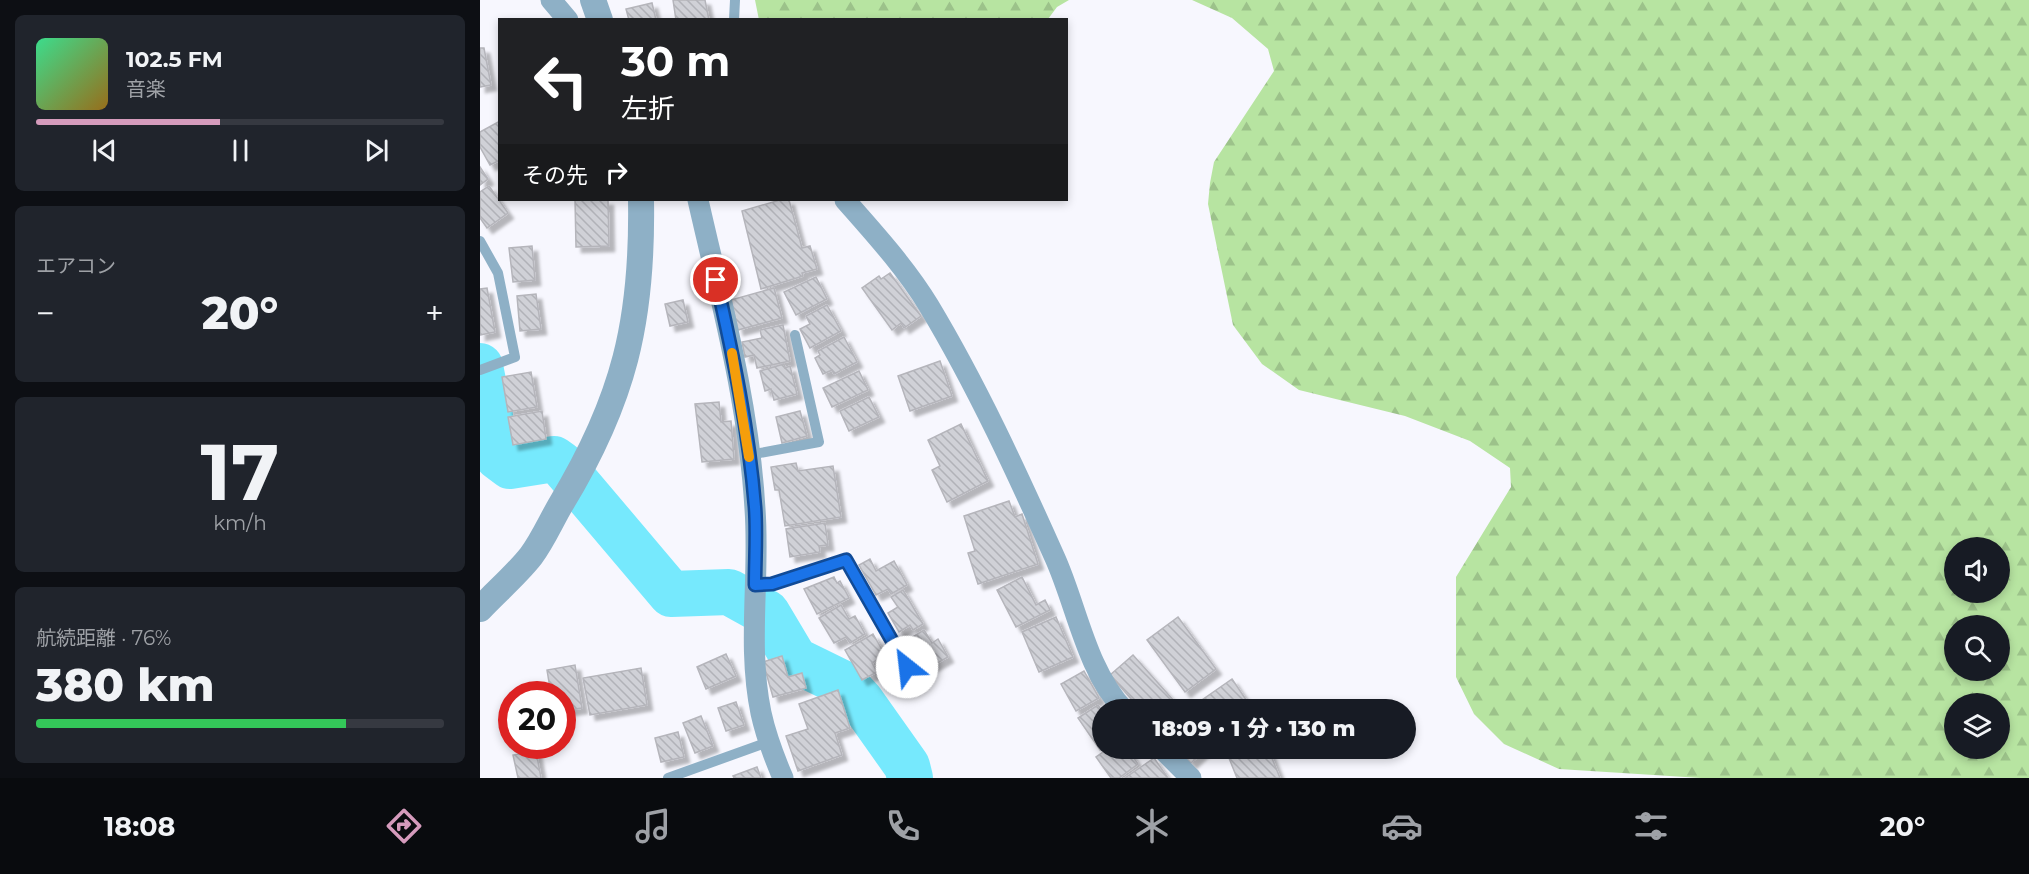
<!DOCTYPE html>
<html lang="ja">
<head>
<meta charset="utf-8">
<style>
  body { margin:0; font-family:Montserrat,"Noto Sans JP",sans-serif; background:#20242c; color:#f1f3f6; height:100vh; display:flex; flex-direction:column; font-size:22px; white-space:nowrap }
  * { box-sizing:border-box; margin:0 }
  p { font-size:20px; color:#9ea1a6 }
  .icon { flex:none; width:33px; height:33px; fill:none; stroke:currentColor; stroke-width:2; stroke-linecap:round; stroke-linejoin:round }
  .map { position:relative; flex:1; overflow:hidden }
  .sheet { display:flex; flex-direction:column; gap:15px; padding:15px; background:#0d0f14; width:480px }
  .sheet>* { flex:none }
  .hud { position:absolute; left:18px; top:18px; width:570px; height:183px; border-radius:0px; box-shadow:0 3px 9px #0003; background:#202124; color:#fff; overflow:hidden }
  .tools { position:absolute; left:1464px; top:537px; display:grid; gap:12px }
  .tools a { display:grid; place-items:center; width:66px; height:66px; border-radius:50%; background:#171b24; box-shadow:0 3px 9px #0003; font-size:30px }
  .speed { position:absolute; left:18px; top:681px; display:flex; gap:12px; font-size:30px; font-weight:700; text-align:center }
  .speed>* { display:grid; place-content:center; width:78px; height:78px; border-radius:50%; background:#171b24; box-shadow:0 3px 9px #0003; line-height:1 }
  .speed .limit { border:9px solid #d22; background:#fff; color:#111 }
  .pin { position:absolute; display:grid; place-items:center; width:51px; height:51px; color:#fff; margin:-26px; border:3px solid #fff; border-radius:50%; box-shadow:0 2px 6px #0007 }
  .me { position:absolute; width:66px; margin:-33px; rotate:331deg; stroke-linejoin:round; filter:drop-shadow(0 0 4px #0008) }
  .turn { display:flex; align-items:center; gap:21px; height:126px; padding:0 24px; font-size:27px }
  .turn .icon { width:78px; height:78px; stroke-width:2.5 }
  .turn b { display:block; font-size:42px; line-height:51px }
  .then { display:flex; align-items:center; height:57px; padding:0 24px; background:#0003; gap:12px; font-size:22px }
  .big { font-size:45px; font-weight:800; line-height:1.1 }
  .sheet .tile { flex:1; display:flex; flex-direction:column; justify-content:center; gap:9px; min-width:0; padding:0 21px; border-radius:9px; background:#20242c }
  .sheet .dial { align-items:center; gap:0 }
  .dial b { font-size:78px; line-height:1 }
  .song { display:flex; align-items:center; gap:18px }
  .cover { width:72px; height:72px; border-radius:9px; background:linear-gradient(135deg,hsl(150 70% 55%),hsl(40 70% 35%)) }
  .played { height:6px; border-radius:3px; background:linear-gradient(90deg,#d59bbc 45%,#363941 45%) }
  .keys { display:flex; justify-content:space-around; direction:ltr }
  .heat { display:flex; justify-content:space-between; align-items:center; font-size:33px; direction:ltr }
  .charge { height:9px; border-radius:4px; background:linear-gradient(90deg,#34c759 76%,#363941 0) }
  .trip { position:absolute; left:612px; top:699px; width:324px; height:60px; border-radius:30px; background:#171b24; box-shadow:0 3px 9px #0003; font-weight:800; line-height:60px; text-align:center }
  .tabs { display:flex; height:96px; justify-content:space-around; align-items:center; background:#090b0e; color:#9ea1a6 }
  .tabs .icon { width:42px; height:42px }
  .tabs .current { color:#d59bbc }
  .tabs b { font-size:27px; color:#f1f3f6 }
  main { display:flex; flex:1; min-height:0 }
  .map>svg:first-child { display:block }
</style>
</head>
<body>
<main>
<section class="sheet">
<div class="tile">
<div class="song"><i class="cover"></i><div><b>102.5 FM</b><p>音楽</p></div></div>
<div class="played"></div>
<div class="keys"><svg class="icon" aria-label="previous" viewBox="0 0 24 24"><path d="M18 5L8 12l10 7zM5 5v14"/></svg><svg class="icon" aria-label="pause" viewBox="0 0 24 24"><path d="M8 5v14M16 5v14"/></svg><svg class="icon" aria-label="next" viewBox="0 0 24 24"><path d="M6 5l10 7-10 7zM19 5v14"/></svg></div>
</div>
<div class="tile"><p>エアコン</p>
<div class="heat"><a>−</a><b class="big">20°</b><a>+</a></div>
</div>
<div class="tile dial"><b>17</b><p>km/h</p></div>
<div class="tile"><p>航続距離 · 76%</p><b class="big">380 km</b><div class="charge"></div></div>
</section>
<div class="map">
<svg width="1549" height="778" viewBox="0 0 1549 778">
  <defs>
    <pattern id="forest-firs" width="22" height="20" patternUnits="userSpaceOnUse" patternTransform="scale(1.5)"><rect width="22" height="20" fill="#b7e4a1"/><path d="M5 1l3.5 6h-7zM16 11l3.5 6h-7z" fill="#9cc28a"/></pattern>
    <pattern id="building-back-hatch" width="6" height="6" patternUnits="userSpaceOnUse" patternTransform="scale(1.5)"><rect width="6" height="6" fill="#d0d1d7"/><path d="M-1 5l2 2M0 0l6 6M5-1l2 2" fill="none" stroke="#b1b2b8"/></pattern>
    <filter id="shadow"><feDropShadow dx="5.5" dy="5.5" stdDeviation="1.5" flood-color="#0004"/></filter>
  </defs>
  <rect width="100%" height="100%" fill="#f7f7fe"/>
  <g fill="url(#forest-firs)" fill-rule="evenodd">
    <path d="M275,0H589L577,7L568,19L279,20Z"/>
    <path d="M712,0H1549V778H1221L1079,769L1024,744L994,714L976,677V577L1031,487L1030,468L990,441L925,416L819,390L782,364L753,325L728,204L730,183L734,162L794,71L788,49L752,18ZM1474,548H1520V592H1474ZM1474,626H1520V670H1474ZM1474,704H1520V748H1474Z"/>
  </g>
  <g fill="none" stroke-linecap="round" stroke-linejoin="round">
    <path stroke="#76e9fd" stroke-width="46" d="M0,366L18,457L30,466L74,459L81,464L191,594L249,592L287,613L315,660L366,685L381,701L427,766L430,778"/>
  </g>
  <g fill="url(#building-back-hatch)" stroke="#b5b5bb" stroke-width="1.5" filter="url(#shadow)">
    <path d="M193,0H225L229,20H196Z"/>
    <path d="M172,3L176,20H149L146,9Z"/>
    <path d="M0,48H4L11,85L0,87Z"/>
    <path d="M20,121V160L10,165L0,147V132Z"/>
    <path d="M0,167L8,179L0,185Z"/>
    <path d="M9,186L28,213L7,228L0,218V192Z"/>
    <path d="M95,200H128L129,246L96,247Z"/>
    <path d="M300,200H309L322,248L330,246L337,269L322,273L323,276L281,289L262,211Z"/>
    <path d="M52,246L55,280L33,282L29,248Z"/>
    <path d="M410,273L441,316L424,328L421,323L412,330L382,288L399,276L401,279Z"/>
    <path d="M336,277L347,299L316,315L304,292Z"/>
    <path d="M7,288L15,332L0,335V289Z"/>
    <path d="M294,288L302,318L258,330L251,300Z"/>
    <path d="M56,294L61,329L40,331L37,296Z"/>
    <path d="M203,300L208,322L190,326L185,304Z"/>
    <path d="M347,305L361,331L330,348L320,329L330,324L326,316Z"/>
    <path d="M303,325L310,361L277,368L274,355L265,357L262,342L282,338L280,330Z"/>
    <path d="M364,337L377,362L354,374L352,370L343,374L335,358L340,355L338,351Z"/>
    <path d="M460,361L472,396L430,411L418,376Z"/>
    <path d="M304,364L305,368L310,366L317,394L294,400L291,389L285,391L280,371Z"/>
    <path d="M379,371L388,390L352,407L343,388Z"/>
    <path d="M51,372L57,407L28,412L22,377Z"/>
    <path d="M389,397L399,417L369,431L360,411Z"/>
    <path d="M239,402L241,422L251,421L254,459L222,462L215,404Z"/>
    <path d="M62,411L66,439L33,445L28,417Z"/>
    <path d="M320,411L327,436L302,443L296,417Z"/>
    <path d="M481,424L508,481L467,502L452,470L460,466L448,440Z"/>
    <path d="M316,463L318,471L353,466L361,517L305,526L299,490H295L291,467Z"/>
    <path d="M529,501L535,517L542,514L558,564L498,584L488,553L495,551L484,516Z"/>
    <path d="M345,523L348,545L339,546L340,552L310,557L306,529Z"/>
    <path d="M390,559L396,571L414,561L427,585L411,594L408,589L396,595L379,565Z"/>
    <path d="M354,577L357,583L360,581L369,598L337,614L324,589Z"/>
    <path d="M542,577L556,605L565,600L570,610L536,627L517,590Z"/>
    <path d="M423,590L443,624L433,630L430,625L419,632L408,613L418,607L411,597Z"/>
    <path d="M361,605L369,619L375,616L385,634L370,643L366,637L354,643L339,618Z"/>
    <path d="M576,617L593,657L559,672L542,632Z"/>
    <path d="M698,617L736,669L705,692L667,640Z"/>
    <path d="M444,630L452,643L458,639L468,657L452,666L448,660L441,665L426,641Z"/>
    <path d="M393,634L405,655L392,663L397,672L382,680L365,650Z"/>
    <path d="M246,654L256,676L226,689L217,667Z"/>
    <path d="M653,655L695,702L687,710H661L630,675Z"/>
    <path d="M302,656L308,677L322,673L326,688L293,697L283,662Z"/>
    <path d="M95,665L102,708L82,711V694H71L67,670Z"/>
    <path d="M161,668L167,705L110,715L103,678Z"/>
    <path d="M604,671L619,698L596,711L581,684Z"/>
    <path d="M752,679L773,710H729L722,700Z"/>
    <path d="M358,690L370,728L355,733L362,755L318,771L306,736L328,729L319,704Z"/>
    <path d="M256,702L264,725L246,731L238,708Z"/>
    <path d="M618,705L622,711L623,748L620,750L598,718Z"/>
    <path d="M221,716L233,746L215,753L203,723Z"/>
    <path d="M198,732L204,757L181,762L175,738Z"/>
    <path d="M629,748H647L658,764L639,778H631L616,757Z"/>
    <path d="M697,748H727L711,763Z"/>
    <path d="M745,748H778L781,755L789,751L800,778H757Z"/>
    <path d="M56,751L61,778H38L33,755Z"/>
    <path d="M674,758L688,778H645Z"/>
    <path d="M277,767L281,778H254L253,776Z"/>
  </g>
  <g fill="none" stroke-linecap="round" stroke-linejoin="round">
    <g stroke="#8eb0c6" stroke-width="10">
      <path d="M254,20L255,0"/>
      <path d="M0,241L18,273L35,357L0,370"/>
      <path d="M269,455L339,442L315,335"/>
      <path d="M275,585L292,584L366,559L427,667"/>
      <path d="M188,778L288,742"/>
    </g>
    <g stroke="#8eb0c6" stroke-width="21">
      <path d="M71,0L88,20"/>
      <path d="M218,200C241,301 269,404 275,509C280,577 267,646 281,713C286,736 294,757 303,778"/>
      <path d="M365,200C394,233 426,268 449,306C497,386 537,473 575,558C597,607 606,669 644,710"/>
      <path d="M681,748L711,778"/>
    </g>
    <g stroke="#8eb0c6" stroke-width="26">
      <path d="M113,0L120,20"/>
      <path d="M0,609C17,591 36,575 51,556C63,540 71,521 81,504C144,400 163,321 161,200"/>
    </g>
  </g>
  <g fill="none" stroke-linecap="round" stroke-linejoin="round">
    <defs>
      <path id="route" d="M236,280C253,355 269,431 275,507C277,532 275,559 275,585L292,584L366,560L427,667"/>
    </defs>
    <use href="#route" stroke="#114b97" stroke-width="15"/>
    <use href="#route" stroke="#1a73e8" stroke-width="10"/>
    <path stroke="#f59e0b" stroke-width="10" d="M252,353L269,457"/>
  </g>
</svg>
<div class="tools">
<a><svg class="icon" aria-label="sound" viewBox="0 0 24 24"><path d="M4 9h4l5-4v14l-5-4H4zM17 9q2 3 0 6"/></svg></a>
<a><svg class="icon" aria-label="search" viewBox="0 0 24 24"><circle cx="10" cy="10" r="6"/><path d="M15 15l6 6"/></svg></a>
<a><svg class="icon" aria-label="layers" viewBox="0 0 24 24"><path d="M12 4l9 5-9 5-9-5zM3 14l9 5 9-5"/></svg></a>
</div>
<div class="speed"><div class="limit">20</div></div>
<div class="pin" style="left:236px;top:280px;background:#d93025"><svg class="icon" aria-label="arrive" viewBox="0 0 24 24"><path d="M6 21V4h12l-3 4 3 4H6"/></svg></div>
<svg class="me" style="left:427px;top:667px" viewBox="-20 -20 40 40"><circle r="19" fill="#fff"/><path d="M0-13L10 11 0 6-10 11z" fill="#1a73e8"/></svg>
<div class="trip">18:09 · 1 分 · 130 m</div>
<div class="hud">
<div class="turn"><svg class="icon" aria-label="left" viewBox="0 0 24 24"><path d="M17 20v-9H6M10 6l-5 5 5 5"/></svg><div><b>30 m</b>左折</div></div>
<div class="then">その先<svg class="icon" aria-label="right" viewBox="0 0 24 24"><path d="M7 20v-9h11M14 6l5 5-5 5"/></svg></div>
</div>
</div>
</main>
<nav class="tabs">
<b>18:08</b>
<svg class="icon current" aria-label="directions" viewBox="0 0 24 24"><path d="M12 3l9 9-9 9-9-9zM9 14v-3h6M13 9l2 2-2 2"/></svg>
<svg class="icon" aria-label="music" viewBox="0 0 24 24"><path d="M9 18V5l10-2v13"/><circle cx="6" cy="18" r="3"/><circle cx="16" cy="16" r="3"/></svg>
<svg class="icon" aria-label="phone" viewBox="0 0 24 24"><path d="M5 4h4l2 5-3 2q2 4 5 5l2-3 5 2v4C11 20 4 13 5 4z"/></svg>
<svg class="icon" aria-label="climate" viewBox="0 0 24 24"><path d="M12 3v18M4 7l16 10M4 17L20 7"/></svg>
<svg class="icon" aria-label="car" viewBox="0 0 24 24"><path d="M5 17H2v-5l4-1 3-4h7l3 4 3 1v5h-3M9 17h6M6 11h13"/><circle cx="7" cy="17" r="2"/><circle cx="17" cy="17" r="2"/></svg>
<svg class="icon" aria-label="filters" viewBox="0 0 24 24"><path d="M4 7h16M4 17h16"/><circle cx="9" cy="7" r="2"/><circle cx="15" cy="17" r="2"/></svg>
<b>20°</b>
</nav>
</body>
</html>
